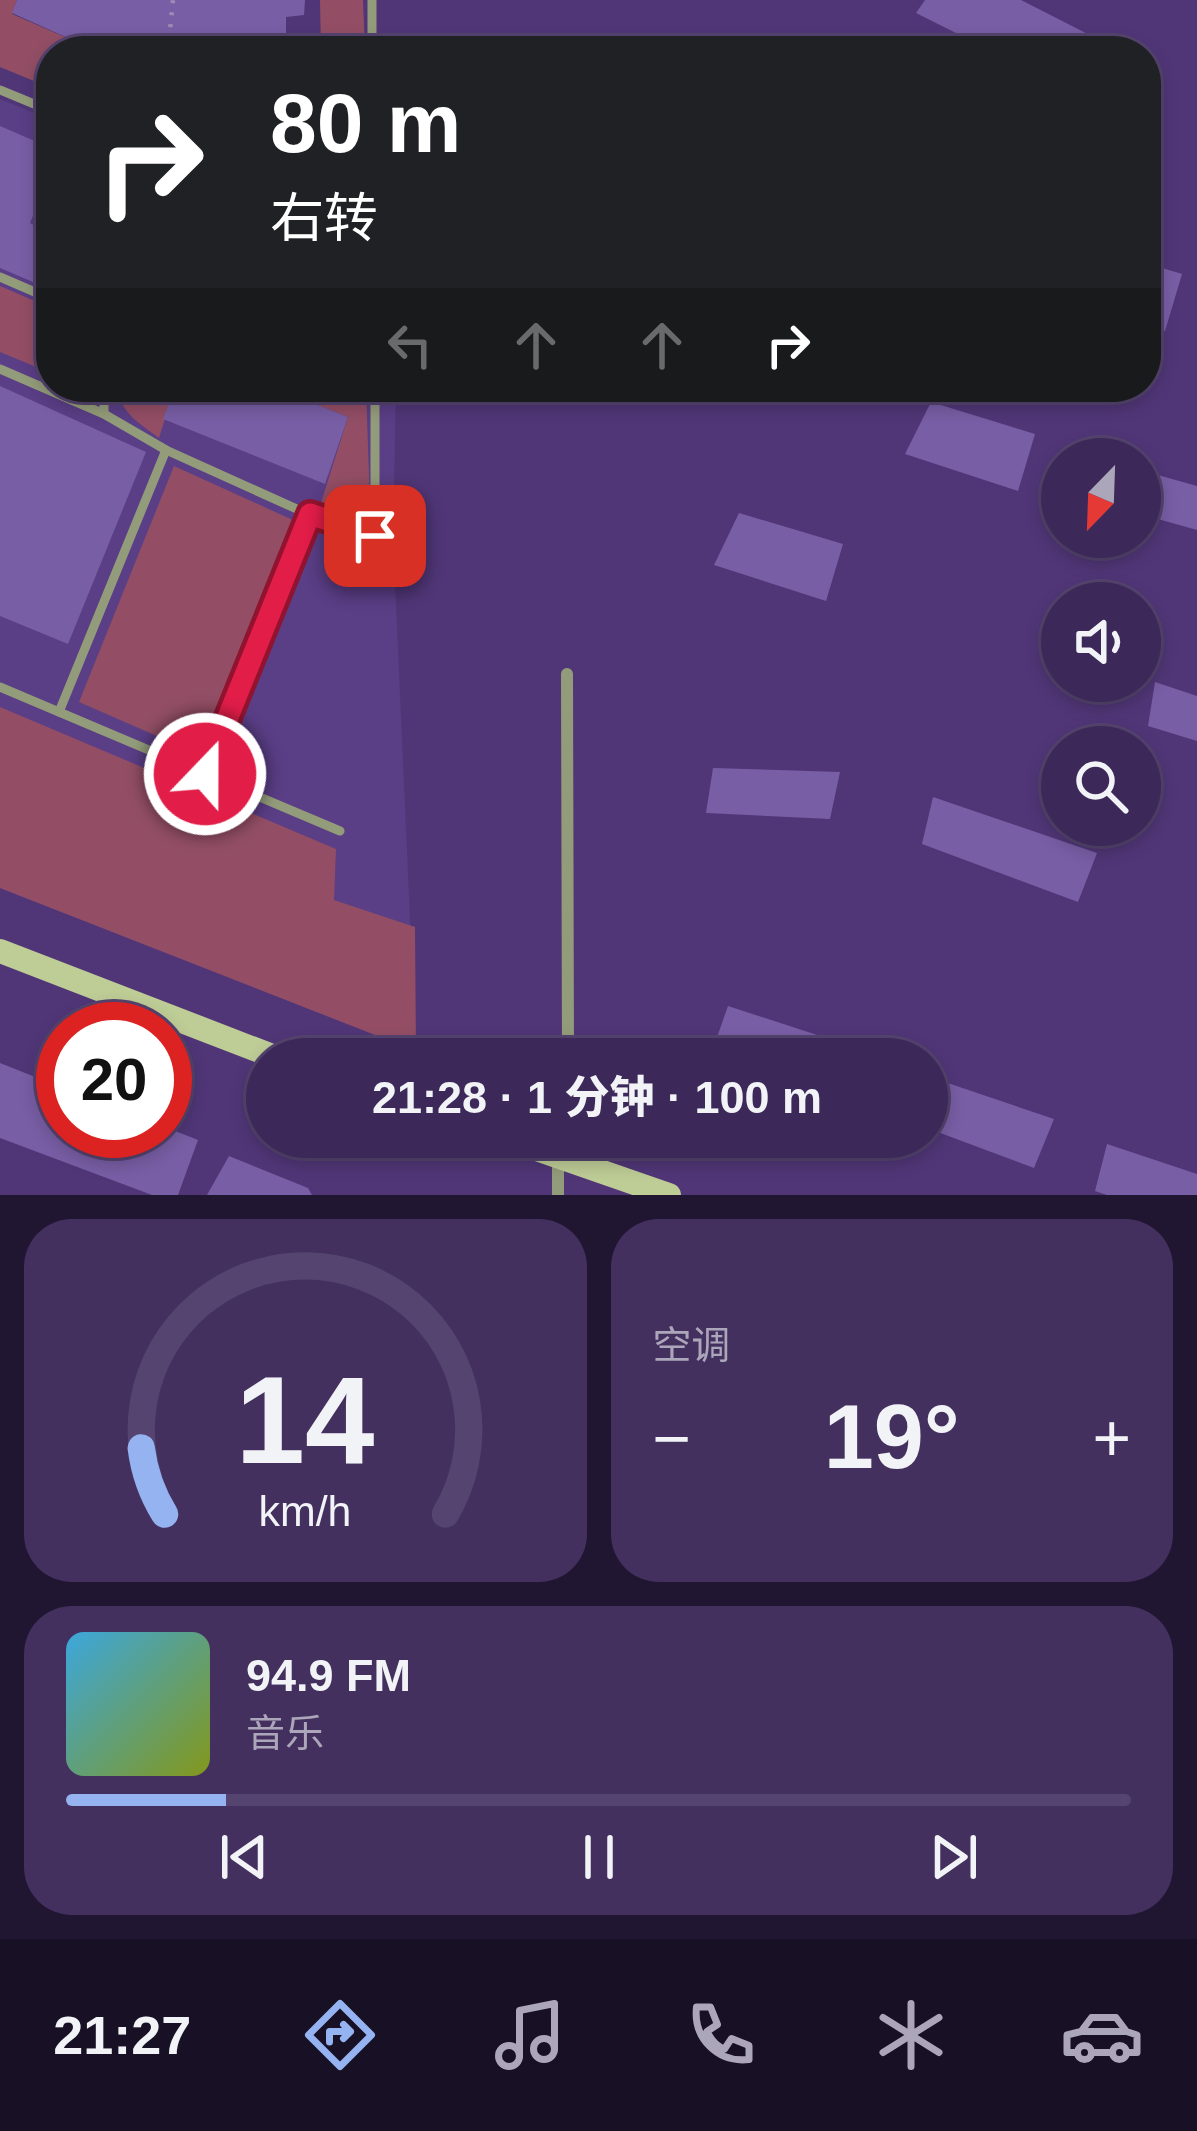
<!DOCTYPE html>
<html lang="zh">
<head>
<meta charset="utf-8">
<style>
  body { margin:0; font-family:Arial,"Noto Sans SC",sans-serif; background:#43305f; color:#f1f3f6; height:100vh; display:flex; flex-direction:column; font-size:45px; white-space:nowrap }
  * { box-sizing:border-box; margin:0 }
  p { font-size:39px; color:#aca6ba }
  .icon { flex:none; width:66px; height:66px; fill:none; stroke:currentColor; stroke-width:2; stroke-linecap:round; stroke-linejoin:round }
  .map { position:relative; height:1195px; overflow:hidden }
  .panel { display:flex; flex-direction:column; gap:24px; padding:24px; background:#211631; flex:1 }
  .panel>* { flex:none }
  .hud { position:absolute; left:36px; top:36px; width:1125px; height:366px; border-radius:48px; box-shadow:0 6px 18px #0003,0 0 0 3px #55446f; background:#202124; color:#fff; overflow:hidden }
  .needle { width:78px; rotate:203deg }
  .tools { position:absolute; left:1041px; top:438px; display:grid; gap:24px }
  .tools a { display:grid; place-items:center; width:120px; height:120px; border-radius:50%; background:#3c2859; box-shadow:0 6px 18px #0003,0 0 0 3px #55446f; font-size:60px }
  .speed { position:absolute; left:36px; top:1002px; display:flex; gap:24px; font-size:60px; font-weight:700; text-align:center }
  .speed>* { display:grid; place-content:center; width:156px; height:156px; border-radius:50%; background:#3c2859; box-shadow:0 6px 18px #0003,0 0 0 3px #55446f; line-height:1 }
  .speed .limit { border:18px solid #d22; background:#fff; color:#111 }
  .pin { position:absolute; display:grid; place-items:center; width:102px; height:102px; color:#fff; margin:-51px; border-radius:24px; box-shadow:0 6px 18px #0006 }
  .me { position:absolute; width:132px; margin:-66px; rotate:22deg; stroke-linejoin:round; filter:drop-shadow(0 0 9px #0008) }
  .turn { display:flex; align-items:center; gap:42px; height:252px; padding:0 36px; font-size:54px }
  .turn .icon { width:156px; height:156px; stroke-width:2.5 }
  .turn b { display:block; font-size:84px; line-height:102px }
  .lanes { display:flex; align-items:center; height:114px; padding:0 36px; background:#0003; justify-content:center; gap:60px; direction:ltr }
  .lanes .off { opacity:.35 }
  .big { font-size:90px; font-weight:800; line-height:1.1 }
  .panel .card { flex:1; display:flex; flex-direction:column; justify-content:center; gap:18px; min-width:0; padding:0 42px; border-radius:48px; background:#43305f }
  .panel .dial { align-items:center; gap:0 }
  .dial svg { height:312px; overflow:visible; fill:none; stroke:#55446f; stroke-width:7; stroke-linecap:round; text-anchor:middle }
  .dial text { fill:#f1f3f6; stroke:none }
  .song { display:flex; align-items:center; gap:36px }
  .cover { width:144px; height:144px; border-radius:18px; background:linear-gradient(135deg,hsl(200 70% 55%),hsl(70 70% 35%)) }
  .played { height:12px; border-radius:6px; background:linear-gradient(90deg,#95b2f1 15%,#55446f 15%) }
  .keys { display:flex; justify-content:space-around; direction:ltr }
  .heat { display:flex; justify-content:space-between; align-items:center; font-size:66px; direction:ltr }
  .panel .tiles { flex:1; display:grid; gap:24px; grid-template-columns:1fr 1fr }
  .card:last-child { grid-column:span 2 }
  .trip { position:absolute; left:246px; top:1038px; width:702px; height:120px; border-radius:60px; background:#3c2859; box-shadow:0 6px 18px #0003,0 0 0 3px #55446f; font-weight:800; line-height:120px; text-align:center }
  .dock { display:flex; height:192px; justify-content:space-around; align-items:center; background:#181024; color:#aca6ba }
  .dock .icon { width:84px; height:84px }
  .dock .active { color:#95b2f1 }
  .dock b { font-size:54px; color:#f1f3f6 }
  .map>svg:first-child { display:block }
</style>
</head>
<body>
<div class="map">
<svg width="1197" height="1195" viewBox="0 0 1197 1195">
  <rect width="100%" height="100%" fill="#503677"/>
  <path fill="#5a3e86" d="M0,99L51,120V387H396L393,538L416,1051L0,888Z"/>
  <g fill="#934e65">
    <path d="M0,0H17L12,14L97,51H51V88L0,67Z"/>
    <path d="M320,0H363L365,51H321Z"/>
    <path d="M0,286L51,308V373L0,352Z"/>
    <path d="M116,387H175L159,438C139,423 121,413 116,387Z"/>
    <path d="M272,387H366L370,506L360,525L320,506L348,417Z"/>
    <path d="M174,466L295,521L198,754L79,702Z"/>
    <path d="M0,707L336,849L334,900L415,927L416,1051L0,888Z"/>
  </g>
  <g fill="#785ea5">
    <path d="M17,0H305L304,15L286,17V51H97L12,13Z"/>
    <path d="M925,0H1021L1121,51H992L916,13Z"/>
    <path d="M0,126L51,148V211L37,206L30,223L50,234L40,285L0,268Z"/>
    <path d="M1146,263L1182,274L1165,331L1146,325Z"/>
    <path d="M0,386L146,452L68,644L0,616Z"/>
    <path d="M175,387H272L348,417L325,484L163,419Z"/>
    <path d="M931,402L1035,434L1018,491L905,454Z"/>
    <path d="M1140,470L1197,486V530L1140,514Z"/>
    <path d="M739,513L843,544L826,601L714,565Z"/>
    <path d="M1155,682L1197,696V741L1148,726Z"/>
    <path d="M713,768L840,772L830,819L706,813Z"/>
    <path d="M933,797L1097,853L1078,902L922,844Z"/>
    <path d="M728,1006L857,1048L852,1059H756L716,1040Z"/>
    <path d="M0,1063L63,1088V1131H165V1127L198,1140L178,1195H152L0,1138Z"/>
    <path d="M927,1076L1054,1119L1034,1168L927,1128Z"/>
    <path d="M1107,1144L1197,1174V1195H1107L1095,1191Z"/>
    <path d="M229,1156L308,1188L312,1195H207Z"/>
  </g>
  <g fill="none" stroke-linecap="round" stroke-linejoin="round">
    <path stroke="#9c8cb6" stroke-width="4.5" stroke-dasharray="3 9" stroke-linecap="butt" d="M168,51L173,0"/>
    <g stroke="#939c7a" stroke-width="9">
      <path d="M372,0V51"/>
      <path d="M0,90L51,111"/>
      <path d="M0,277L51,299"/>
      <path d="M0,369L104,414L166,450L310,515L375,536V387"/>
      <path d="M104,387V414"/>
      <path d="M0,687L340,831"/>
      <path d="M59,712L166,450"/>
      <path d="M205,774L310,515"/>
    </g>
    <g stroke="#939c7a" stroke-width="12">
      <path d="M567,674L568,1059"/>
      <path d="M558,1195V1156L561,1137"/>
    </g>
    <g stroke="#becc96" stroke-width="24">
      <path d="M0,951L280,1059"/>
      <path d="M502,1137L669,1195"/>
    </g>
  </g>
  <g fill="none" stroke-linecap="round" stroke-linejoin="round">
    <defs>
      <path id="route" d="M205,774L310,514L375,536"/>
    </defs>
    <use href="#route" stroke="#92132f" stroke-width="30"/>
    <use href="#route" stroke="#e11d48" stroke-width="21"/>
  </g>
</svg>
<div class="tools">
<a><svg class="needle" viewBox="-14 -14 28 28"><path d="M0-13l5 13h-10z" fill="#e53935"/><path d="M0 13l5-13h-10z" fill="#aca6ba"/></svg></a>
<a><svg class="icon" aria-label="sound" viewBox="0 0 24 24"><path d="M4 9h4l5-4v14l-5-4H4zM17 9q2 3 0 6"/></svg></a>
<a><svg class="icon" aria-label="search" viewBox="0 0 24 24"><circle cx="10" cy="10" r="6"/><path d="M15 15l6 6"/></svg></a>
</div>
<div class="speed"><div class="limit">20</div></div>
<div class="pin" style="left:375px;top:536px;background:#d93025"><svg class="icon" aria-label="arrive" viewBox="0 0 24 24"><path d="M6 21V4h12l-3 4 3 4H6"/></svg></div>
<svg class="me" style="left:205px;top:774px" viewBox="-20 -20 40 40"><circle r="17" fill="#e11d48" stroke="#fff" stroke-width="3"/><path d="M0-11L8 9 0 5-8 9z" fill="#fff"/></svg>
<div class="trip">21:28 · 1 分钟 · 100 m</div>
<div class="hud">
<div class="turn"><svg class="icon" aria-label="right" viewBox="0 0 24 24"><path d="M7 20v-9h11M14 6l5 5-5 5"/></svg><div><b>80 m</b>右转</div></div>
<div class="lanes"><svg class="icon off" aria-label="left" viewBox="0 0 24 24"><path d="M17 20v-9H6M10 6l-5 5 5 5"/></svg><svg class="icon off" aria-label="ahead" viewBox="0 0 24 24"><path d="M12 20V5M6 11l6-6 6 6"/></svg><svg class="icon off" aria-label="ahead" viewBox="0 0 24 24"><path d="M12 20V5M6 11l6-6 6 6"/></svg><svg class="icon" aria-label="right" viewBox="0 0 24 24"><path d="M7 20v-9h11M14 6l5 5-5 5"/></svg></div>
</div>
</div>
<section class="panel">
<div class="tiles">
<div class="card dial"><svg viewBox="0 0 100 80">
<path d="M14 69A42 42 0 1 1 86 69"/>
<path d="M14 69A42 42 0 0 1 8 52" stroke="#95b2f1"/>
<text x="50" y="56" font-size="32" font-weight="700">14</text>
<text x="50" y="72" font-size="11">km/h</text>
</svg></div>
<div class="card"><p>空调</p>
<div class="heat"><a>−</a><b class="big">19°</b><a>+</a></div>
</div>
<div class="card">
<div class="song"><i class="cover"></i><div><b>94.9 FM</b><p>音乐</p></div></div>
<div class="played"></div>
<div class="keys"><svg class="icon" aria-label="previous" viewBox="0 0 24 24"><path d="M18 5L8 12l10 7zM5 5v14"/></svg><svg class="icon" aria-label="pause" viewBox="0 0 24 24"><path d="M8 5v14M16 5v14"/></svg><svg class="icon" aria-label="next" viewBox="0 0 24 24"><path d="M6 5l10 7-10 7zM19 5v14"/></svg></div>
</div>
</div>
</section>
<nav class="dock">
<b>21:27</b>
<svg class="icon active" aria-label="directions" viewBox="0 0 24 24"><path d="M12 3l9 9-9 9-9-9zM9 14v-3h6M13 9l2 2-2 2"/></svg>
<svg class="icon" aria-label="music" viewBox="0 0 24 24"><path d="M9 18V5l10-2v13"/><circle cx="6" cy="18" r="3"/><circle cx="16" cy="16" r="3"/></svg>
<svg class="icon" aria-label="phone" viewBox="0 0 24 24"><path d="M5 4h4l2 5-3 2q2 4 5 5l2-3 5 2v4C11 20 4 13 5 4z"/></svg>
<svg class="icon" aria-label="climate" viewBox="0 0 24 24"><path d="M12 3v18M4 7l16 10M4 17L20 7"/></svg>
<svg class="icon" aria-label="car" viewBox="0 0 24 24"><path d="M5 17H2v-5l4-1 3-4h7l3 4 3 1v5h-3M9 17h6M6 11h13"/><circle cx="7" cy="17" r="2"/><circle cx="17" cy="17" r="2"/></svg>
</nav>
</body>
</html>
